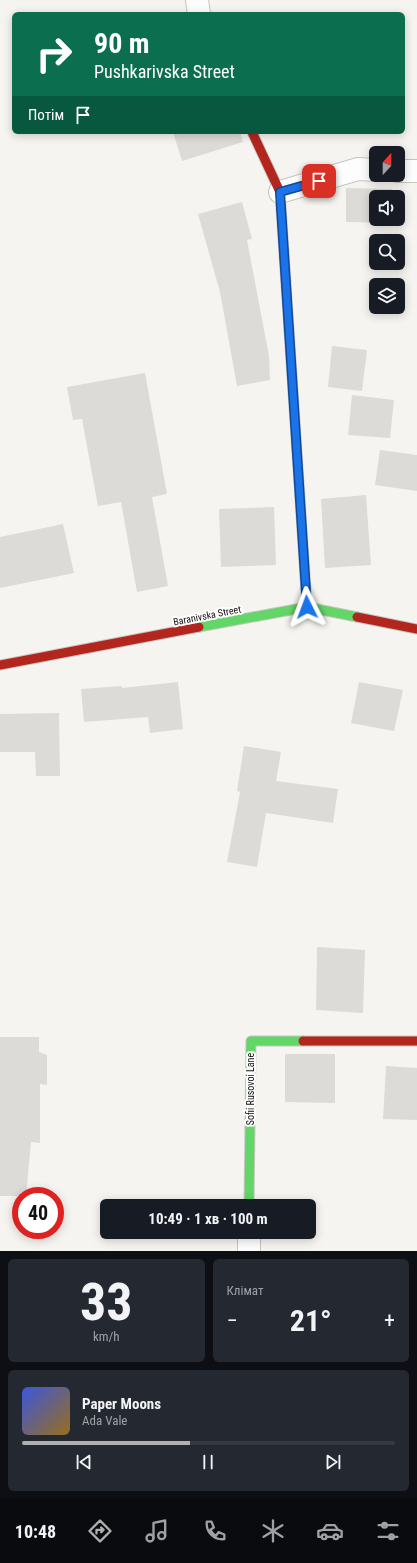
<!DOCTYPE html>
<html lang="uk">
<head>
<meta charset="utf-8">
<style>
  body { margin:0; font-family:"Roboto Condensed",sans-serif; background:#242831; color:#f1f3f6; height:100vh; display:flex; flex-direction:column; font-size:15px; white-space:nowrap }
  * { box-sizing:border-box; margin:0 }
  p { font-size:13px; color:#9ea1a6 }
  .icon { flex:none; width:22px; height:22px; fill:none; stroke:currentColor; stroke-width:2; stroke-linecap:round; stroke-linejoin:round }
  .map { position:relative; height:1251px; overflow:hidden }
  .drawer { display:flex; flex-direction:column; gap:8px; padding:8px; background:#0d0f14; flex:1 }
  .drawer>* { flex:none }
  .banner { position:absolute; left:12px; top:12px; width:393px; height:122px; border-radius:6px; box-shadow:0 2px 10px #0003; background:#0b6e4f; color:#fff; overflow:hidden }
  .needle { width:26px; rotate:21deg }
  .fabs { position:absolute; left:369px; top:146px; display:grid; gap:8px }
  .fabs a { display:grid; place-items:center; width:36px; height:36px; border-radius:6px; background:#171b24; box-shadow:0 2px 10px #0003; font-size:20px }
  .speed { position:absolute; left:12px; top:1187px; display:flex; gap:8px; font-size:20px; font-weight:700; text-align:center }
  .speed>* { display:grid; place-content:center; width:52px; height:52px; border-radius:50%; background:#171b24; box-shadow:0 2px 10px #0003; line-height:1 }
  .speed .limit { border:6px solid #d22; background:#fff; color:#111 }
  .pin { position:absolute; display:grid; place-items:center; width:34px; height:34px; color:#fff; margin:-17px; border-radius:8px; box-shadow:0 2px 6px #0006 }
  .me { position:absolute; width:44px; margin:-22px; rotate:357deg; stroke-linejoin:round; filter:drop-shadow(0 0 3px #0008) }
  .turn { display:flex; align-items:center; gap:14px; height:84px; padding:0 16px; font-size:18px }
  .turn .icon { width:52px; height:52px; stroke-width:2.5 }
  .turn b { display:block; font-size:28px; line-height:34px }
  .then { display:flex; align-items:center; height:38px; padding:0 16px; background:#0003; gap:8px; font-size:15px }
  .big { font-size:30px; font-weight:700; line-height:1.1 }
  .drawer .tile { flex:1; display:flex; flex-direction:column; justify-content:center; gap:6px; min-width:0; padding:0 14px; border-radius:6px; background:#242831 }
  .drawer .dial { align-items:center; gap:0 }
  .dial b { font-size:52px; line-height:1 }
  .song { display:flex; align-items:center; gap:12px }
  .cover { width:48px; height:48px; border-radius:6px; background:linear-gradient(135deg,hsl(230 70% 55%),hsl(40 70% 35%)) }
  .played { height:4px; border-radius:2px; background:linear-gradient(90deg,#b0b0b1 45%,#363941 45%) }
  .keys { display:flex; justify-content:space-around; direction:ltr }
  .heat { display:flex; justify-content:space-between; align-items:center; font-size:22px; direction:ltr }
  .drawer .tiles { flex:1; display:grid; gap:8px; grid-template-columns:1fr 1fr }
  .tile:last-child { grid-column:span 2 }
  .trip { position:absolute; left:100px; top:1199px; width:216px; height:40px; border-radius:6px; background:#171b24; box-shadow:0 2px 10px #0003; font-weight:700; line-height:40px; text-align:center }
  .tab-bar { display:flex; height:64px; justify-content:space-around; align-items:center; background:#090b0e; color:#9ea1a6 }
  .tab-bar .icon { width:28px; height:28px }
  .tab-bar .on { color:#b0b0b1 }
  .tab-bar b { font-size:18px; color:#f1f3f6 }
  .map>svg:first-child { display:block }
</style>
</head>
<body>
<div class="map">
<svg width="417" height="1251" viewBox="0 0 417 1251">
  <rect width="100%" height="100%" fill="#f6f4f0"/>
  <g fill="#dddbd8">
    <path d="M173,132H240L243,142L182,161Z"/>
    <path d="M346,188L392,189V197H376V219H392V223L346,222Z"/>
    <path d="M242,202L252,239L247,240L269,356L270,380L237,386L220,292L198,214Z"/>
    <path d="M332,346L367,350L362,391L328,387Z"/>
    <path d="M145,373L167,494L152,497L168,586L137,592L121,502L98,506L82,419L73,420L67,387Z"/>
    <path d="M352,395L394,400L390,438L348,435Z"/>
    <path d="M380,450L417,455V491L375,485Z"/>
    <path d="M366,495L371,565L325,568L321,499Z"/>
    <path d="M274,507L276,565L221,567L219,509Z"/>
    <path d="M63,524L74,573L0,588V537Z"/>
    <path d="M178,682L183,729L150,733L148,717L84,722L81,689L122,686V688Z"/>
    <path d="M359,682L403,690L394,731L351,723Z"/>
    <path d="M59,713L60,776H36L35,752H0V714Z"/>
    <path d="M244,746L281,752L276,781L338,789L333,823L266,813L257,867L227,862L240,792L237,791Z"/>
    <path d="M317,947L365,950L363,1013L316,1010Z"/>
    <path d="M0,1037H39V1052L47,1055V1085L40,1084V1143L31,1142L26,1196H0Z"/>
    <path d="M285,1054H335V1103L285,1102Z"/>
    <path d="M386,1066L417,1068V1120L383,1119Z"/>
  </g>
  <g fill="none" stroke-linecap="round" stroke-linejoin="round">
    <defs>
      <g id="street">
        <path d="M197,0L199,14"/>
        <path d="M398,171H417"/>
        <path d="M280,192L358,169L376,170"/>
        <path d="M249,1251V1232"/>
      </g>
      <g id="fast">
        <path d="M289,330L307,607"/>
        <path d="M199,627L307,607L357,617"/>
        <path d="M249,1206L251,1041H303"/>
      </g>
      <g id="jam">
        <path d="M252,132L280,192L289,330"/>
        <path d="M357,617L417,629"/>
        <path d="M0,665L199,627"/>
        <path d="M303,1041H417"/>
      </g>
    </defs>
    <use href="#street" stroke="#c7c5c2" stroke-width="24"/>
    <use href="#fast" stroke="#c7c5c2" stroke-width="11"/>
    <use href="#jam" stroke="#c7c5c2" stroke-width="11"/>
    <use href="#street" stroke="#fefdfd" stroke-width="22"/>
    <use href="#fast" stroke="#63d668" stroke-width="9"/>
    <use href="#jam" stroke="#b3261e" stroke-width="9"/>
  </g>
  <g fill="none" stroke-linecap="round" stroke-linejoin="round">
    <defs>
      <path id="route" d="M307,607L280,192L319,181"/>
    </defs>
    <use href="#route" stroke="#114b97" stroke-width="10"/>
    <use href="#route" stroke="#1a73e8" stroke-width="7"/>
  </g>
  <g text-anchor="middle" stroke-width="4" stroke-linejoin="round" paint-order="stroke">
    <g font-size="10" fill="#110f0c" stroke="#fff">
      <text transform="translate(207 615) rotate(-11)" y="4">Baranivska Street</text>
      <text transform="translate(250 1089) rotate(-90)" y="4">Sofii Rusovoi Lane</text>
    </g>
  </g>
</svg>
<div class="fabs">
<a><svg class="needle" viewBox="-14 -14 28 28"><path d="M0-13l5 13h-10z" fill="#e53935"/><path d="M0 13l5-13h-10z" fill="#9ea1a6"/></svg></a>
<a><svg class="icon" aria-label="sound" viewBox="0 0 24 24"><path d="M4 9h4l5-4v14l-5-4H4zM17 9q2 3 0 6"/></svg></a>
<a><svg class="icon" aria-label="search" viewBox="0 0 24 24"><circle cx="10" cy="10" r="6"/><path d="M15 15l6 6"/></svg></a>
<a><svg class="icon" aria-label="layers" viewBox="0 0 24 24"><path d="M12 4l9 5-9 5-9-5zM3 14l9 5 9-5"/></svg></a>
</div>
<div class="speed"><div class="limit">40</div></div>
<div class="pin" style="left:319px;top:181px;background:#d93025"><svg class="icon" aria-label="arrive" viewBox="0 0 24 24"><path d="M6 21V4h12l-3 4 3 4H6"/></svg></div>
<svg class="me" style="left:307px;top:607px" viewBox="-20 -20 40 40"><path d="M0-17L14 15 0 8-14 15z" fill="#1a73e8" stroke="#fff" stroke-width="4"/></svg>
<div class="trip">10:49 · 1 хв · 100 m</div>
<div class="banner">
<div class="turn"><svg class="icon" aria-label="right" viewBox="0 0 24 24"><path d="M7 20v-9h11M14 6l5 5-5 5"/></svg><div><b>90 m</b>Pushkarivska Street</div></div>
<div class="then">Потім<svg class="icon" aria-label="arrive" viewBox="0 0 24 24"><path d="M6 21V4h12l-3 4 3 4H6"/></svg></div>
</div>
</div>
<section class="drawer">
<div class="tiles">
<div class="tile dial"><b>33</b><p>km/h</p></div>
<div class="tile"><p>Клімат</p>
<div class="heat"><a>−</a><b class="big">21°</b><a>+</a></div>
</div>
<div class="tile">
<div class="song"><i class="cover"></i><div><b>Paper Moons</b><p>Ada Vale</p></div></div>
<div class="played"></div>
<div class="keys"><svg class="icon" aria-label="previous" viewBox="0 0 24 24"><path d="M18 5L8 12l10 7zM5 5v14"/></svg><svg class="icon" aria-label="pause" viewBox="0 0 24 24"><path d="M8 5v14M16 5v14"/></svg><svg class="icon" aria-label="next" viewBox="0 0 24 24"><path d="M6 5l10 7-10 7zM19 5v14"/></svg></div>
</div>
</div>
</section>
<nav class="tab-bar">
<b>10:48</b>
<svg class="icon on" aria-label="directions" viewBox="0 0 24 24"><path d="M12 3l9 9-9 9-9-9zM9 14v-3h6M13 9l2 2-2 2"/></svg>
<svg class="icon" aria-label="music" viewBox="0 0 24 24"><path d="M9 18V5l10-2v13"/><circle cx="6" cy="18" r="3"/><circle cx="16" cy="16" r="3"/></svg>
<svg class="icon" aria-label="phone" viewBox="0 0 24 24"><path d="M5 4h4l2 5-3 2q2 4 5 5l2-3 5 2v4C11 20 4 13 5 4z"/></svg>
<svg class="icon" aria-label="climate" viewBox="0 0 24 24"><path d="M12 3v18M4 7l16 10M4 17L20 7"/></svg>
<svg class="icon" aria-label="car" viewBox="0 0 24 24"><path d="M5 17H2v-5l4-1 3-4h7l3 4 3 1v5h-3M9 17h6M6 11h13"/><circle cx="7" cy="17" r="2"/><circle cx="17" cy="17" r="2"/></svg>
<svg class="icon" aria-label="filters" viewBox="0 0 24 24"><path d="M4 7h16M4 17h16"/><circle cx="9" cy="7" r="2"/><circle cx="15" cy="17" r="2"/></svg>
</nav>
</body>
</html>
